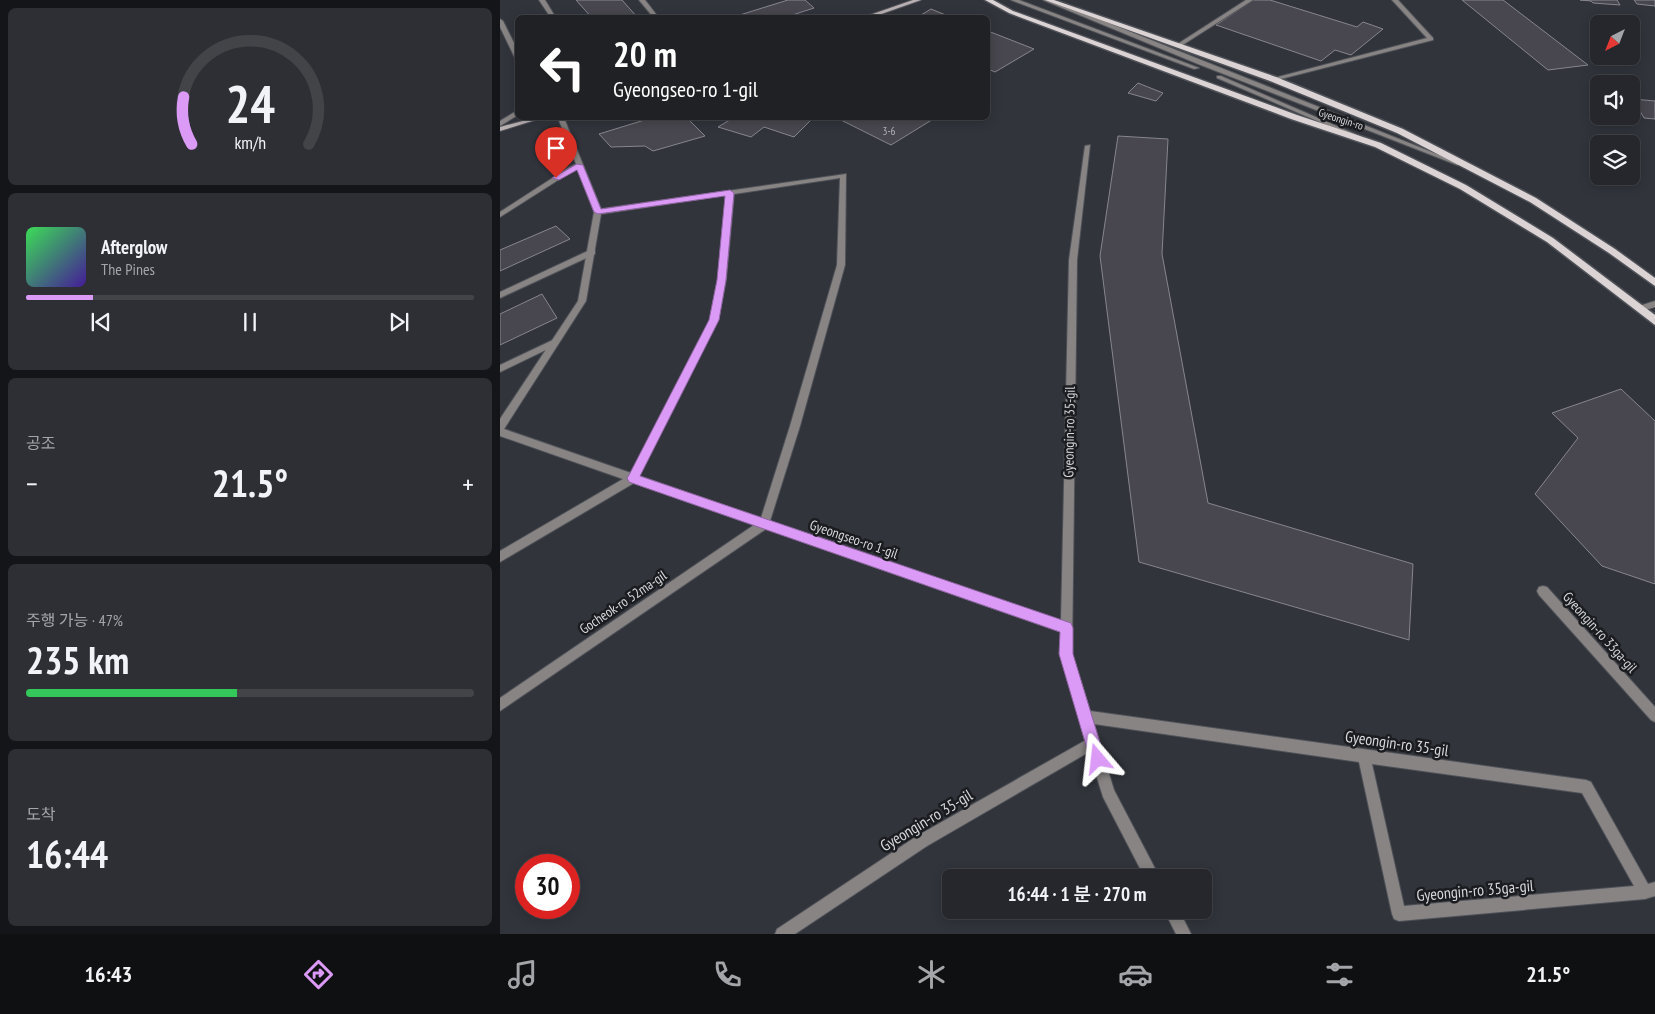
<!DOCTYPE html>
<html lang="ko">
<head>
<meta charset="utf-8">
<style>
  body { margin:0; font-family:"PT Sans Narrow","Noto Sans KR",sans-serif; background:#2d2f34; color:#f1f3f6; height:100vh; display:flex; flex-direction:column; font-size:19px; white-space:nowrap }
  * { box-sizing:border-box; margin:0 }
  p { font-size:16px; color:#a3a5a9 }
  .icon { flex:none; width:28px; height:28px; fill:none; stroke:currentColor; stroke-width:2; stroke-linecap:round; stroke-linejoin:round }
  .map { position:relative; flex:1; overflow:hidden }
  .details { display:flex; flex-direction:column; gap:8px; padding:8px; background:#141518; width:500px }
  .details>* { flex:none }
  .top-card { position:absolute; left:15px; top:15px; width:475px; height:105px; border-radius:8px; box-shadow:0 2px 12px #0003,0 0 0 1px #424448; background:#202124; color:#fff; overflow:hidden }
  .needle { width:32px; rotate:222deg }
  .controls { position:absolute; left:1090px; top:15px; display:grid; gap:10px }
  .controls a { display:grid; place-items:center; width:50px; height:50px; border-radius:8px; background:#25272c; box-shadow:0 2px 12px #0003,0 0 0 1px #424448; font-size:25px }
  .speed { position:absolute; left:15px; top:854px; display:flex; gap:10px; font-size:25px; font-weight:700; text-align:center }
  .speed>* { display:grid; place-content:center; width:65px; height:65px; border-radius:50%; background:#25272c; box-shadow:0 2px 12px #0003,0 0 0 1px #424448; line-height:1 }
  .speed .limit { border:8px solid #d22; background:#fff; color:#111 }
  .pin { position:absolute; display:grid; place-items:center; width:42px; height:42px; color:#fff; margin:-51px -21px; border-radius:50% 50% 50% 0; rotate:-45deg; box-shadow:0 0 5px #0007 }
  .pin .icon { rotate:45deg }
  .me { position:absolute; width:55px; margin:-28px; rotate:343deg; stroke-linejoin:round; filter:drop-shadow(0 0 4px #0008) }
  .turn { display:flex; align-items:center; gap:18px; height:105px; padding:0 15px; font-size:22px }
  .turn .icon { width:65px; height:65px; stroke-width:2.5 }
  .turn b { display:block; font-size:35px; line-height:42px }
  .big { font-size:38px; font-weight:600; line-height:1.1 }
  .details .card { flex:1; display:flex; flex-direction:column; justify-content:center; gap:8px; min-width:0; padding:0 18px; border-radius:8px; background:#2d2f34 }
  .details .dial { align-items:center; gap:0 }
  .dial svg { height:130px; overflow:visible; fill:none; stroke:#424448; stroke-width:7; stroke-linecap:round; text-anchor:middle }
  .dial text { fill:#f1f3f6; stroke:none }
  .song { display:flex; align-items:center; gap:15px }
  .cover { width:60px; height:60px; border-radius:8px; background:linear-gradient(135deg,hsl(130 70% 55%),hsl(260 70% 35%)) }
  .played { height:5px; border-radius:2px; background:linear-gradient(90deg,#da9af6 15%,#424448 15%) }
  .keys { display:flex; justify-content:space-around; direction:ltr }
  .heat { display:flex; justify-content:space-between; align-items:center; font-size:28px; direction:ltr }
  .charge { height:8px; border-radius:4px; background:linear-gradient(90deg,#34c759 47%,#424448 0) }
  .trip { position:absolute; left:442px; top:869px; width:270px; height:50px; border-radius:8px; background:#25272c; box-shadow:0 2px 12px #0003,0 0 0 1px #424448; font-weight:600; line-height:50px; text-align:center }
  .menu { display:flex; height:80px; justify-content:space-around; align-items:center; background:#0f1012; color:#a3a5a9 }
  .menu .icon { width:35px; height:35px }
  .menu .current { color:#da9af6 }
  .menu b { font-size:22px; color:#f1f3f6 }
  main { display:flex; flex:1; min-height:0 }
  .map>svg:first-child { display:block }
</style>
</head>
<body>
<main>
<section class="details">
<div class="card dial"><svg viewBox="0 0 100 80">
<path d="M14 69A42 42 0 1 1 86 69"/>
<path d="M14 69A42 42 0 0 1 9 40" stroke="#da9af6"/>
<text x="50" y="56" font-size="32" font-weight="700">24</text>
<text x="50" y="72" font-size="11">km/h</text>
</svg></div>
<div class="card">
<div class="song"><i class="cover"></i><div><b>Afterglow</b><p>The Pines</p></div></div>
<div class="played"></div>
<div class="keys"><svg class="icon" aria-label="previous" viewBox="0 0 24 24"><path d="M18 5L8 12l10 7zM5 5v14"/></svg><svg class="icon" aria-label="pause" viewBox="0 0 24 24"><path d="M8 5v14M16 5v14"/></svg><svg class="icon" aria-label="next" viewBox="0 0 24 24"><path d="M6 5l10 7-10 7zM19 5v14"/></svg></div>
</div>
<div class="card"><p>공조</p>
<div class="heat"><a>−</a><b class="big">21.5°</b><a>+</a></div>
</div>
<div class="card"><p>주행 가능 · 47%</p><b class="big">235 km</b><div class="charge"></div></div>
<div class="card"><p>도착</p><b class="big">16:44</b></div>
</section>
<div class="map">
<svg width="1155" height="934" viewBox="0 0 1155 934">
  <rect width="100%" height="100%" fill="#31343b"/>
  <g fill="#48474f" stroke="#87868f">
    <path d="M76,0H122L138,18H92Z"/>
    <path d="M288,0H305L314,8L283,18H230Z"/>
    <path d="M753,0H770L857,27L863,22L883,29L851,55L835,50L821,61L716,25Z"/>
    <path d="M962,0H1003L1088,65L1048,70Z"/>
    <path d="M1080,0H1117L1120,5L1093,3L1091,1Z"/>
    <path d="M1134,0H1155V6L1137,4Z"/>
    <path d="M431,9L453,18H416Z"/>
    <path d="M488,31L534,49L495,72L488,69Z"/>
    <path d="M638,83L663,93L656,101L628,93Z"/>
    <path d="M1133,99L1155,101V119L1144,118Z"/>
    <path d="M151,118H187L205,136L153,151L145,146L111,147L99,134Z"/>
    <path d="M233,118H313L294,137L264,127L251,137L218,127Z"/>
    <path d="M337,118H435L391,145Z"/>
    <path d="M618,136L668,139L662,254L708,503L913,564L909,640L639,562L600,256Z"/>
    <path d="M56,226L70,239L0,271V250Z"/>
    <path d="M42,294L57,318L0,345V314Z"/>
    <path d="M1121,389L1155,421V584L1102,566L1035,494L1078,438L1052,413Z"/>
  </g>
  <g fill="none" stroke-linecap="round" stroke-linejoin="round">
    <defs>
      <g id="lane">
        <path d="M39,0H45L56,18H51Z"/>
        <path d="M139,0H145L159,18H154Z"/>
        <path d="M511,0H519L699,68L694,69Z"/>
        <path d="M543,0H551L962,164L957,165L698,64Z"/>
        <path d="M717,76H721L862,137L857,138L717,78Z"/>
        <path d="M92,249L95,250V254L0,298V292Z"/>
        <path d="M1155,301V307L1139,312L1135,309L1136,307Z"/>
        <path d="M55,339L58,340L59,342L58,344L0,372V365Z"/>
      </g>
      <g id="street">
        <path d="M746,0H753L681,46L676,45Z"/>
        <path d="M892,0H898L933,38V40L773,81L770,79L927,38Z"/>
        <path d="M0,19L3,21L18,51V60L15,58L0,27Z"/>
        <path d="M18,110V115L0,126V121Z"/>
        <path d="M58,118H64L101,209L346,174L345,265L300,426L270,521L561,621L569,260L585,146L590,145L577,260L572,654L590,711L1086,780L1091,782L1148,884L1155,882V896L1145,899L899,921L894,919L892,914L859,762L594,724L614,790L660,878H645L603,797L589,752L427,846L295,934H275L277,929L417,836L586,740L560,654L561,632L266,529L0,711V698L254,525L134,483L0,562V551L123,479L0,436V419L78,301L94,212L77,168L0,217V212L68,168L76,164ZM340,178L337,265L290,426L261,518L139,476L218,320L226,280L234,194ZM226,195L218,280L210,320L131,473L4,429L86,301L101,214ZM872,764L1082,793L1134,886L904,906Z"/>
        <path d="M1043,586L1047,587L1155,707V722L1151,720L1039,595L1037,591L1039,587Z"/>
        <path d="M664,910H679L691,934H676Z"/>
      </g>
      <g id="secondary">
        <path d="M413,0H421L370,18H361Z"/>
        <path d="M34,118H42L0,131V127Z"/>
      </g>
      <g id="primary">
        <path d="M485,0H493L513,11L797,115L881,143L966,185L1053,238L1155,315V325L1047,242L960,189L875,147L791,119L509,13Z"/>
        <path d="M545,0H554L776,77L903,129L1036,198L1115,249L1155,278V286L1109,253L1030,202L897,133L770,81Z"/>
      </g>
    </defs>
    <use href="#lane" stroke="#4f5258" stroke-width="2"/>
    <use href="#street" stroke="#4f5258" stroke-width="2"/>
    <use href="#secondary" stroke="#4f5258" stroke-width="2"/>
    <use href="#primary" stroke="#4f5258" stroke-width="3"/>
    <use href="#lane" fill="#888484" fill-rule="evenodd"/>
    <use href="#street" fill="#888484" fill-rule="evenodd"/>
    <use href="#secondary" fill="#b8b0b1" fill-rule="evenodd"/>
    <use href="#primary" fill="#dcd3d4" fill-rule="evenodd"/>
  </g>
  <path fill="#da9af6" stroke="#8e64a0" d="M77,164L83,165L101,209L230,190L234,193L226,280L219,320L140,476L571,623L573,628V654L605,759L603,764L598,767L593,764L590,759L559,654L560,632L129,482L127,478L129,475L209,320L217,280L225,196L98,214L94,212L77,170L59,180L52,178Z"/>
  <g text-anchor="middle" stroke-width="5" stroke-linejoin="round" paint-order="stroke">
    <g font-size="11" fill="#d7d9dd" stroke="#1a1c1f">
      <text transform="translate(841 119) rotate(18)" y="4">Gyeongin-ro</text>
    </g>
    <g font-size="11" fill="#b3b4ba">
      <text x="389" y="135">3-6</text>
    </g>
    <g font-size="14" fill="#d7d9dd" stroke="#1a1c1f">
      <text transform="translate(569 432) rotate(-89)" y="5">Gyeongin-ro 35-gil</text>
      <text transform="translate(354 539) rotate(19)" y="5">Gyeongseo-ro 1-gil</text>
      <text transform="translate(123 602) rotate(-34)" y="5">Gocheok-ro 52ma-gil</text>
      <text transform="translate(1100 632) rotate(48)" y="5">Gyeongin-ro 33ga-gil</text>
    </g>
    <g font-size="16" fill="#d7d9dd" stroke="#1a1c1f">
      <text transform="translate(897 743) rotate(8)" y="6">Gyeongin-ro 35-gil</text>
      <text transform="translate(426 820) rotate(-31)" y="6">Gyeongin-ro 35-gil</text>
      <text transform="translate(975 890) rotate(-5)" y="6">Gyeongin-ro 35ga-gil</text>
    </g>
  </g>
</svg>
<div class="controls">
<a><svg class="needle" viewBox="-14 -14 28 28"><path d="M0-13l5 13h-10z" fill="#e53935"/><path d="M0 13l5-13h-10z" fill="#a3a5a9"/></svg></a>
<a><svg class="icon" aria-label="sound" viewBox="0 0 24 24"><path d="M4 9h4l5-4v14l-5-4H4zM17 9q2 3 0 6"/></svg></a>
<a><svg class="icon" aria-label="layers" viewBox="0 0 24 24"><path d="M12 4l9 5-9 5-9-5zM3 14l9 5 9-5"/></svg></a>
</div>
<div class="speed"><div class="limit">30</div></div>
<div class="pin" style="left:56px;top:178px;background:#d93025"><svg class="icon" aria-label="arrive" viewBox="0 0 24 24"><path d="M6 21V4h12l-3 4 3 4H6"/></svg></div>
<svg class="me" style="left:598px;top:759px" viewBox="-20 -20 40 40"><path d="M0-17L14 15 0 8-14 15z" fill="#da9af6" stroke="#fff" stroke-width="4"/></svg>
<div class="trip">16:44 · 1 분 · 270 m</div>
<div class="top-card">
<div class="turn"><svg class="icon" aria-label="left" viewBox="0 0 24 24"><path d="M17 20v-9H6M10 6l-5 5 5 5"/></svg><div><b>20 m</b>Gyeongseo-ro 1-gil</div></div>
</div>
</div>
</main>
<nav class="menu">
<b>16:43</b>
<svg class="icon current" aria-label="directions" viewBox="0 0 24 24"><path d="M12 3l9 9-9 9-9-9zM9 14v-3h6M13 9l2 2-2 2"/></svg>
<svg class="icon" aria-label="music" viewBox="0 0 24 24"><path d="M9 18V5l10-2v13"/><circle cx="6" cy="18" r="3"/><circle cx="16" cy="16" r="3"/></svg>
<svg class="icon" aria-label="phone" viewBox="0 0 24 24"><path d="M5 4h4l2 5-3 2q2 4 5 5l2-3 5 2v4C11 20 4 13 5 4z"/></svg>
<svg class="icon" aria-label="climate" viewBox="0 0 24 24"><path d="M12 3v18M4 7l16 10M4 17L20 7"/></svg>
<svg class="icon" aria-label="car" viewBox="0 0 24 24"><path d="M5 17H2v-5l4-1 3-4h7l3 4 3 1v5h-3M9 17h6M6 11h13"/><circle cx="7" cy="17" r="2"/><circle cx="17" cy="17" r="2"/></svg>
<svg class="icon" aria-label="filters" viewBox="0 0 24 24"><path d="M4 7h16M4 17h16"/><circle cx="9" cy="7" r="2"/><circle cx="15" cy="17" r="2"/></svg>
<b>21.5°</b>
</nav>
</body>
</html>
